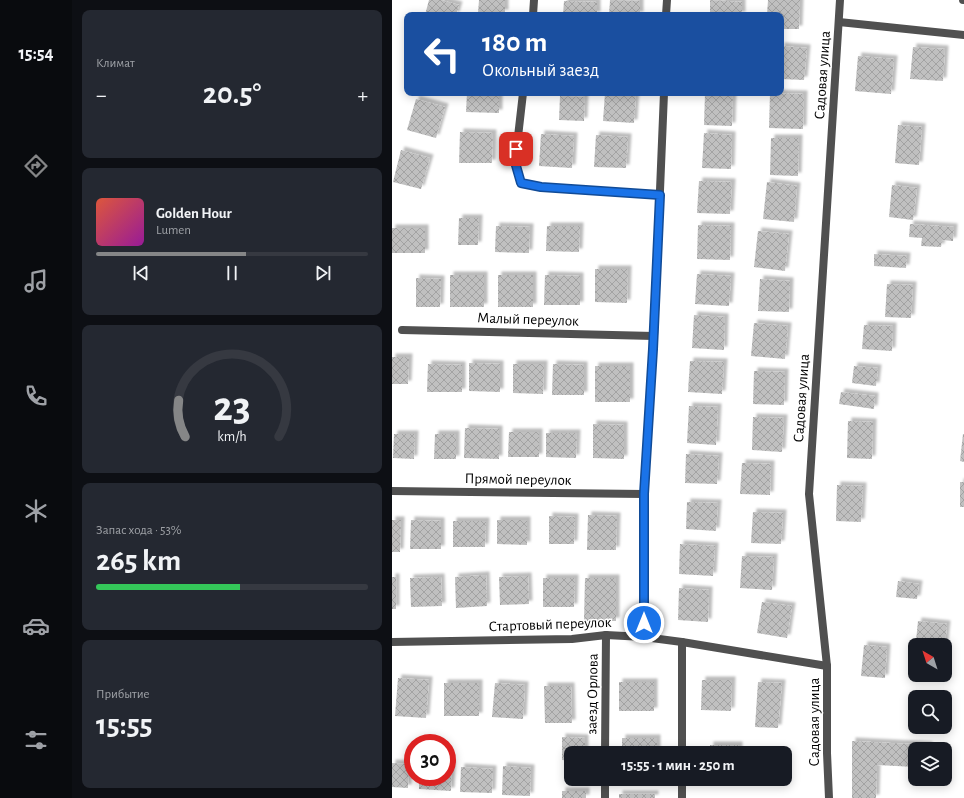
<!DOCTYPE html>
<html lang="ru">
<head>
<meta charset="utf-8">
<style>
  body { margin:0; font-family:"Alegreya Sans",sans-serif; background:#242831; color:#f1f3f6; height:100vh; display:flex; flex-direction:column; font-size:15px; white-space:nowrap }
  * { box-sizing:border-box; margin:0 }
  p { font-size:13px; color:#9ea1a6 }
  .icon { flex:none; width:22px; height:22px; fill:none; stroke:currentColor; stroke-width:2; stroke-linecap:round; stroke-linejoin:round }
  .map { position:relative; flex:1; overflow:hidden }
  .panel { display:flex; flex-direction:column; gap:10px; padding:10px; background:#0d0f14; width:320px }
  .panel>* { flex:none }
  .guide { position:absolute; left:12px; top:12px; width:380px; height:84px; border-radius:8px; box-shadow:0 2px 10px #0003; background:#1a4fa0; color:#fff; overflow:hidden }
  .needle { width:26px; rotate:321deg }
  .fabs { position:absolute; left:516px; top:638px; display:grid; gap:8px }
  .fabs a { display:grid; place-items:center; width:44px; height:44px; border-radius:8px; background:#171b24; box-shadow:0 2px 10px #0003; font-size:20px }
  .speed { position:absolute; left:12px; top:734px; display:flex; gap:8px; font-size:20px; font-weight:700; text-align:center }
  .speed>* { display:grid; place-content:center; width:52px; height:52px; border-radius:50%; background:#171b24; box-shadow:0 2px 10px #0003; line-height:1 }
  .speed .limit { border:6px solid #d22; background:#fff; color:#111 }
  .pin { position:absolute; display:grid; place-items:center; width:34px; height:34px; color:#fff; margin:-17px; border-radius:8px; box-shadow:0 2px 6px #0006 }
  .me { position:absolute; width:44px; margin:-22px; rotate:0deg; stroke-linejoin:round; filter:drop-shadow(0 0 3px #0008) }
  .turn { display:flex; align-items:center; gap:14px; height:84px; padding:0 12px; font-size:18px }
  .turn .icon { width:52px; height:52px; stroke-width:2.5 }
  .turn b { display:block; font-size:28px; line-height:34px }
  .big { font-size:30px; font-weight:600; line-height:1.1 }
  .panel .widget { flex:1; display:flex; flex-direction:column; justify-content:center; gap:6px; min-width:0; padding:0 14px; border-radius:8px; background:#242831 }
  .panel .dial { align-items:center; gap:0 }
  .dial svg { height:104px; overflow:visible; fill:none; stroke:#363941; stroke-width:7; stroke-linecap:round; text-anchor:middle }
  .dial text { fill:#f1f3f6; stroke:none }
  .song { display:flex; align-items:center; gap:12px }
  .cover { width:48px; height:48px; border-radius:6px; background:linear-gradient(135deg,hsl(10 70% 55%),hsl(300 70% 35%)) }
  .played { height:4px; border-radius:2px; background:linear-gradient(90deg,#858687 55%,#363941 55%) }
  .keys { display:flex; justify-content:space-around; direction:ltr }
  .heat { display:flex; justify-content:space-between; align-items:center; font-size:22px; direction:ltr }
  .charge { height:6px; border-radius:3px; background:linear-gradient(90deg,#34c759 53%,#363941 0) }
  .trip { position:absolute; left:172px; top:746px; width:228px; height:40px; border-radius:8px; background:#171b24; box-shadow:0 2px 10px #0003; font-weight:600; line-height:40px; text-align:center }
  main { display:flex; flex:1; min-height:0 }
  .dock { display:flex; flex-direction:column; width:72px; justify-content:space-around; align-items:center; background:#090b0e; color:#9ea1a6 }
  .dock .icon { width:28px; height:28px }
  .dock .active { color:#858687 }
  .dock b { font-size:18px; color:#f1f3f6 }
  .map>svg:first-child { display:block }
</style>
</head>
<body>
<main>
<nav class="dock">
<b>15:54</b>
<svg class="icon active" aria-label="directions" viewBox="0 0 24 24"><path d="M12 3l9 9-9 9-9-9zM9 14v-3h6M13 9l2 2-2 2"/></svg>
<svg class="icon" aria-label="music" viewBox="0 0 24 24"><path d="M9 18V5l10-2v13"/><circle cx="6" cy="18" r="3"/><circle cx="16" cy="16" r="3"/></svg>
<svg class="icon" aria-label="phone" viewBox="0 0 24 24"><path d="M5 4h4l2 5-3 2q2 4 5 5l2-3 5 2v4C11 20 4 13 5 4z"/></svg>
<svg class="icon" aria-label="climate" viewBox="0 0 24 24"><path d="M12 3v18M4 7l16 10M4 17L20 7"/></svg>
<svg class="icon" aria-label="car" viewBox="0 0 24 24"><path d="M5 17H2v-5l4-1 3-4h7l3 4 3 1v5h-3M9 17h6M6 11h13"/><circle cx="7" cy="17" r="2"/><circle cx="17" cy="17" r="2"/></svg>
<svg class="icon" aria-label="filters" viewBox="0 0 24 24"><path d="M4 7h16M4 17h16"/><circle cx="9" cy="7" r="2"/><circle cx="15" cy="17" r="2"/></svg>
</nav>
<section class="panel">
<div class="widget"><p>Климат</p>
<div class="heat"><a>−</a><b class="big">20.5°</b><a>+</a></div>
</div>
<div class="widget">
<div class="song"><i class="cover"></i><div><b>Golden Hour</b><p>Lumen</p></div></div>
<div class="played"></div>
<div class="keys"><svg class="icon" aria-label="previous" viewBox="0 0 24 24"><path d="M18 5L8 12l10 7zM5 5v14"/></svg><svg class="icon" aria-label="pause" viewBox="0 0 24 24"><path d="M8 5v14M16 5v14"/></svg><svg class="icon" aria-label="next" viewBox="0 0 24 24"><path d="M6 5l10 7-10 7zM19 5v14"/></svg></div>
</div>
<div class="widget dial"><svg viewBox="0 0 100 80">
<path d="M14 69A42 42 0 1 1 86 69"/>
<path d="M14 69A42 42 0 0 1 9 41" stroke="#858687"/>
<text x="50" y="56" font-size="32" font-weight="700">23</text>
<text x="50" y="72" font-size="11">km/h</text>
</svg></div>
<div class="widget"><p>Запас хода · 53%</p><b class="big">265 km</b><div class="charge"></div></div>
<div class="widget"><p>Прибытие</p><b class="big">15:55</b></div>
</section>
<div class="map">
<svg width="572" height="798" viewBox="0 0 572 798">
  <defs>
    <pattern id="building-cross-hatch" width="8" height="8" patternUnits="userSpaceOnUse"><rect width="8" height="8" fill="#c0c0c0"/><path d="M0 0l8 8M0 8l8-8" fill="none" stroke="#a3a3a3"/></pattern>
    <filter id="shadow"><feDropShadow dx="3.5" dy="-3.5" stdDeviation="1" flood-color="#0004"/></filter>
  </defs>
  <rect width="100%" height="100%" fill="#fff"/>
  <g fill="url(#building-cross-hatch)" filter="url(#shadow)">
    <path d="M37,0H49L67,5L64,15H33Z"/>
    <path d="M87,0H113V13H86Z"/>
    <path d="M218,0L248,1V15H217Z"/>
    <path d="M318,0L350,2V15H318Z"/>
    <path d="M376,0H408L407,29H389V15H375Z"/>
    <path d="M172,1L205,2V15H171Z"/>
    <path d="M389,46L415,48L412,80L389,79Z"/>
    <path d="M521,47L553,49L551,81L518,79Z"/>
    <path d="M466,56L502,59L499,94L463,91Z"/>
    <path d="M75,93H107V113L74,112Z"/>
    <path d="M213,93H244L242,123L211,121Z"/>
    <path d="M313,93H341L340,126L312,125Z"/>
    <path d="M378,93L412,94L411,129L377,128Z"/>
    <path d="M168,96L193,97L192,121L167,120Z"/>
    <path d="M24,99L53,107L44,138L15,130Z"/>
    <path d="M506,125L530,127L527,165L503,163Z"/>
    <path d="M68,132L101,133L100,163H67Z"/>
    <path d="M312,133L340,135L339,169L310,168Z"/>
    <path d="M149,134L182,136L180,168L147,166Z"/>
    <path d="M204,135L236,137L234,168L202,167Z"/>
    <path d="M379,138H407L406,176L378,175Z"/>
    <path d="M9,150L38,158L29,189L1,182Z"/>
    <path d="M307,181L340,182L338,214L305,213Z"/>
    <path d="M375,182L405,186L402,222L371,219Z"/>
    <path d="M500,185L525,188L521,220L497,217Z"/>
    <path d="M67,218H87L86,245H66Z"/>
    <path d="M518,224L562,227L561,241L550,240L549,247L529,246L530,238L517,237Z"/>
    <path d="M306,225L339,226L338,260L305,259Z"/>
    <path d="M104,226L138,227L137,253L103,252Z"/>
    <path d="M155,226H188L187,252L154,251Z"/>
    <rect x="0" y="228" width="33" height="25"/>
    <path d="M366,231L397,234L393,271L362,267Z"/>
    <path d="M482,254L515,256L514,268L482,266Z"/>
    <path d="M203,269H236L235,303L203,302Z"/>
    <path d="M305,274L339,276L337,306L303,304Z"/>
    <rect x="58" y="275" width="34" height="32"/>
    <rect x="106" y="275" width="35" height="32"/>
    <path d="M153,275L188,276V305H152Z"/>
    <path d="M24,278L49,279L48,307H24Z"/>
    <path d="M368,279L398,281L397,312L366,311Z"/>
    <path d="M495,284L521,285L519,318L493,317Z"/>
    <path d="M302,315L333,317L332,350L300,348Z"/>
    <path d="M362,323L396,326L393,359L359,356Z"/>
    <path d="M472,325L501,326L500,351L470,349Z"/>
    <path d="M0,357H17L16,384H0Z"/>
    <path d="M298,361L332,362L330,394L296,392Z"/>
    <path d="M77,363L108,364V392L77,391Z"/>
    <path d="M36,364L70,365V392H35Z"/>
    <path d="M121,364H152L151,394L121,393Z"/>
    <path d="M161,364L192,365V395H160Z"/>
    <rect x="203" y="366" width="35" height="36"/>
    <path d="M462,366L486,368L484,386L460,383Z"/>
    <path d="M362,371L393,372L392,405L361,404Z"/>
    <path d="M449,392L483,396L482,409L447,404Z"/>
    <path d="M297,406L326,407L324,445L295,443Z"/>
    <path d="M361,417L392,418L390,452L360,450Z"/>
    <path d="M456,421L481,422L480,459L455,458Z"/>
    <path d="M201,424L232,425V459L201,458Z"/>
    <path d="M73,428L107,429V459L72,458Z"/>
    <path d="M117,432H147V457H116Z"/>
    <path d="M154,433H185L184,458L154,457Z"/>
    <path d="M2,434H23L22,459L1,458Z"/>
    <path d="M43,434H64V459H42Z"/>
    <path d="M571,434H572V462L568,461Z"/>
    <path d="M294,454L327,456L325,484L293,483Z"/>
    <path d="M350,463L379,464L378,495L348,494Z"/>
    <rect x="568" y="482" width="4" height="25"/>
    <path d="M445,485L471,486L469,522L444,521Z"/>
    <path d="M295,502L326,503L324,531L294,529Z"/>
    <path d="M361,512L391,513L389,544L359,543Z"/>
    <path d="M196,515L225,516L224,550H195Z"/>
    <path d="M157,516L183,517L182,544H157Z"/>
    <path d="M0,520H9L8,552H0Z"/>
    <path d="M19,520L49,521V549H18Z"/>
    <path d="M105,520H135V545L105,544Z"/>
    <path d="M61,521H94L93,547H61Z"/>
    <path d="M288,544L323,546L321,576L287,574Z"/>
    <path d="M350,556L382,557L380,590L348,588Z"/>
    <path d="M94,575L95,606L64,608L63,577Z"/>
    <path d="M136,576L137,604L108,605L107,577Z"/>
    <rect x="0" y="577" width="4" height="32"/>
    <path d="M49,577L50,606L19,607L18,578Z"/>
    <path d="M151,578H183L182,607H151Z"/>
    <path d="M193,578H224V621H192Z"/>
    <path d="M506,581L527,584L525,599L504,597Z"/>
    <path d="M287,588L317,590L316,622L286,620Z"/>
    <path d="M370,602L400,606L395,638L365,633Z"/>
    <path d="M526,621L555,624L553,644L524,641Z"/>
    <path d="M472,645L495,647L493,678L469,676Z"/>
    <path d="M6,678L37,680L34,718L3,716Z"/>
    <path d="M310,680H340L339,711L309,710Z"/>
    <rect x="227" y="682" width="35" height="29"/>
    <path d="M366,682L390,683L386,728L363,727Z"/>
    <rect x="52" y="683" width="35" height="33"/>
    <path d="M103,683L133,685L131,719L100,717Z"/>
    <path d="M152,686H179L180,723H153Z"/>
    <path d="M170,737L193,738V753H179V761L170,760Z"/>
    <rect x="230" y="738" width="35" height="15"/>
    <path d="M460,741L537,745V749H523V767L485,765L484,798H460Z"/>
    <rect x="318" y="745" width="29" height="8"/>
    <path d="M0,763L17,764L16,788L0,787Z"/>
    <path d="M55,764H60L59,791L27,789V777H55Z"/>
    <path d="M111,766L139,768L138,796L110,795Z"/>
    <path d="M69,767L101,769L100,793L68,792Z"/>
    <rect x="170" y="791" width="24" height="7"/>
    <rect x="227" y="794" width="36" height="4"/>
  </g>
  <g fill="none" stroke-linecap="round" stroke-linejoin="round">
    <g stroke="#505050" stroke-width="8">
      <path d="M571,0H572"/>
      <path d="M141,15L142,0"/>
      <path d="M274,15L275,0"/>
      <path d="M447,22L572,35"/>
      <path d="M131,93L123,163L129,183L149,187L268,195"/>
      <path d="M10,330L262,336"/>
      <path d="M0,491L252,494"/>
      <path d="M252,637V494L262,336L272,93"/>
      <path d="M0,642L180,639L214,635L252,637L290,642L435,666"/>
      <path d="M290,642V753"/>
      <path d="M213,753L214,635"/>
      <path d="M290,779V798"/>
      <path d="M213,798V779"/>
      <path d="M437,798L435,753V666L417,494L448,0"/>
    </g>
  </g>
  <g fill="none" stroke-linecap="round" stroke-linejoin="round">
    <defs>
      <path id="route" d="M124,149L123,162L129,183L149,187L268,195L261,349L252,494V623"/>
    </defs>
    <use href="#route" stroke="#114b97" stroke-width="10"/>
    <use href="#route" stroke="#1a73e8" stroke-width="7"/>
  </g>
  <g text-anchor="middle" stroke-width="3" stroke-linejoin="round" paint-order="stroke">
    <g font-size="15" fill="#000" stroke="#fff">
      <text transform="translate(430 75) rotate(-86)" y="5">Садовая улица</text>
      <text transform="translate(136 319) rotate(2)" y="5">Малый переулок</text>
      <text transform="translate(409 398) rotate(-86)" y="5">Садовая улица</text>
      <text transform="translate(126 479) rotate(1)" y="5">Прямой переулок</text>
      <text transform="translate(158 624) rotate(-2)" y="5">Стартовый переулок</text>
      <text transform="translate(200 694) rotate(-89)" y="5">заезд Орлова</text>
      <text transform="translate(422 722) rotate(-90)" y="5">Садовая улица</text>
    </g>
  </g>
</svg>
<div class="fabs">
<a><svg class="needle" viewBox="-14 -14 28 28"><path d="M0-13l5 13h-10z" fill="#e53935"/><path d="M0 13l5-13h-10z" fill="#9ea1a6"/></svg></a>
<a><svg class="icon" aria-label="search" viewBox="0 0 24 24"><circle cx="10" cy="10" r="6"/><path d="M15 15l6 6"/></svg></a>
<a><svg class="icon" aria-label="layers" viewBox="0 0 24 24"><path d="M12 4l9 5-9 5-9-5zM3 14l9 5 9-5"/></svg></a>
</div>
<div class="speed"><div class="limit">30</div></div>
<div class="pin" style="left:124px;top:149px;background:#d93025"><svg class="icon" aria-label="arrive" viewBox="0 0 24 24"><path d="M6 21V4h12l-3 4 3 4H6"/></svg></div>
<svg class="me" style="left:252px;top:623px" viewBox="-20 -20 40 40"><circle r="17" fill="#1a73e8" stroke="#fff" stroke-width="3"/><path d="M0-11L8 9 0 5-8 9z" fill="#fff"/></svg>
<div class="trip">15:55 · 1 мин · 250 m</div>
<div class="guide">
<div class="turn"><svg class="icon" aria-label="left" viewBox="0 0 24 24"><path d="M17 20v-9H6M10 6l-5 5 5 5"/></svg><div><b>180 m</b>Окольный заезд</div></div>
</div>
</div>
</main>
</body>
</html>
